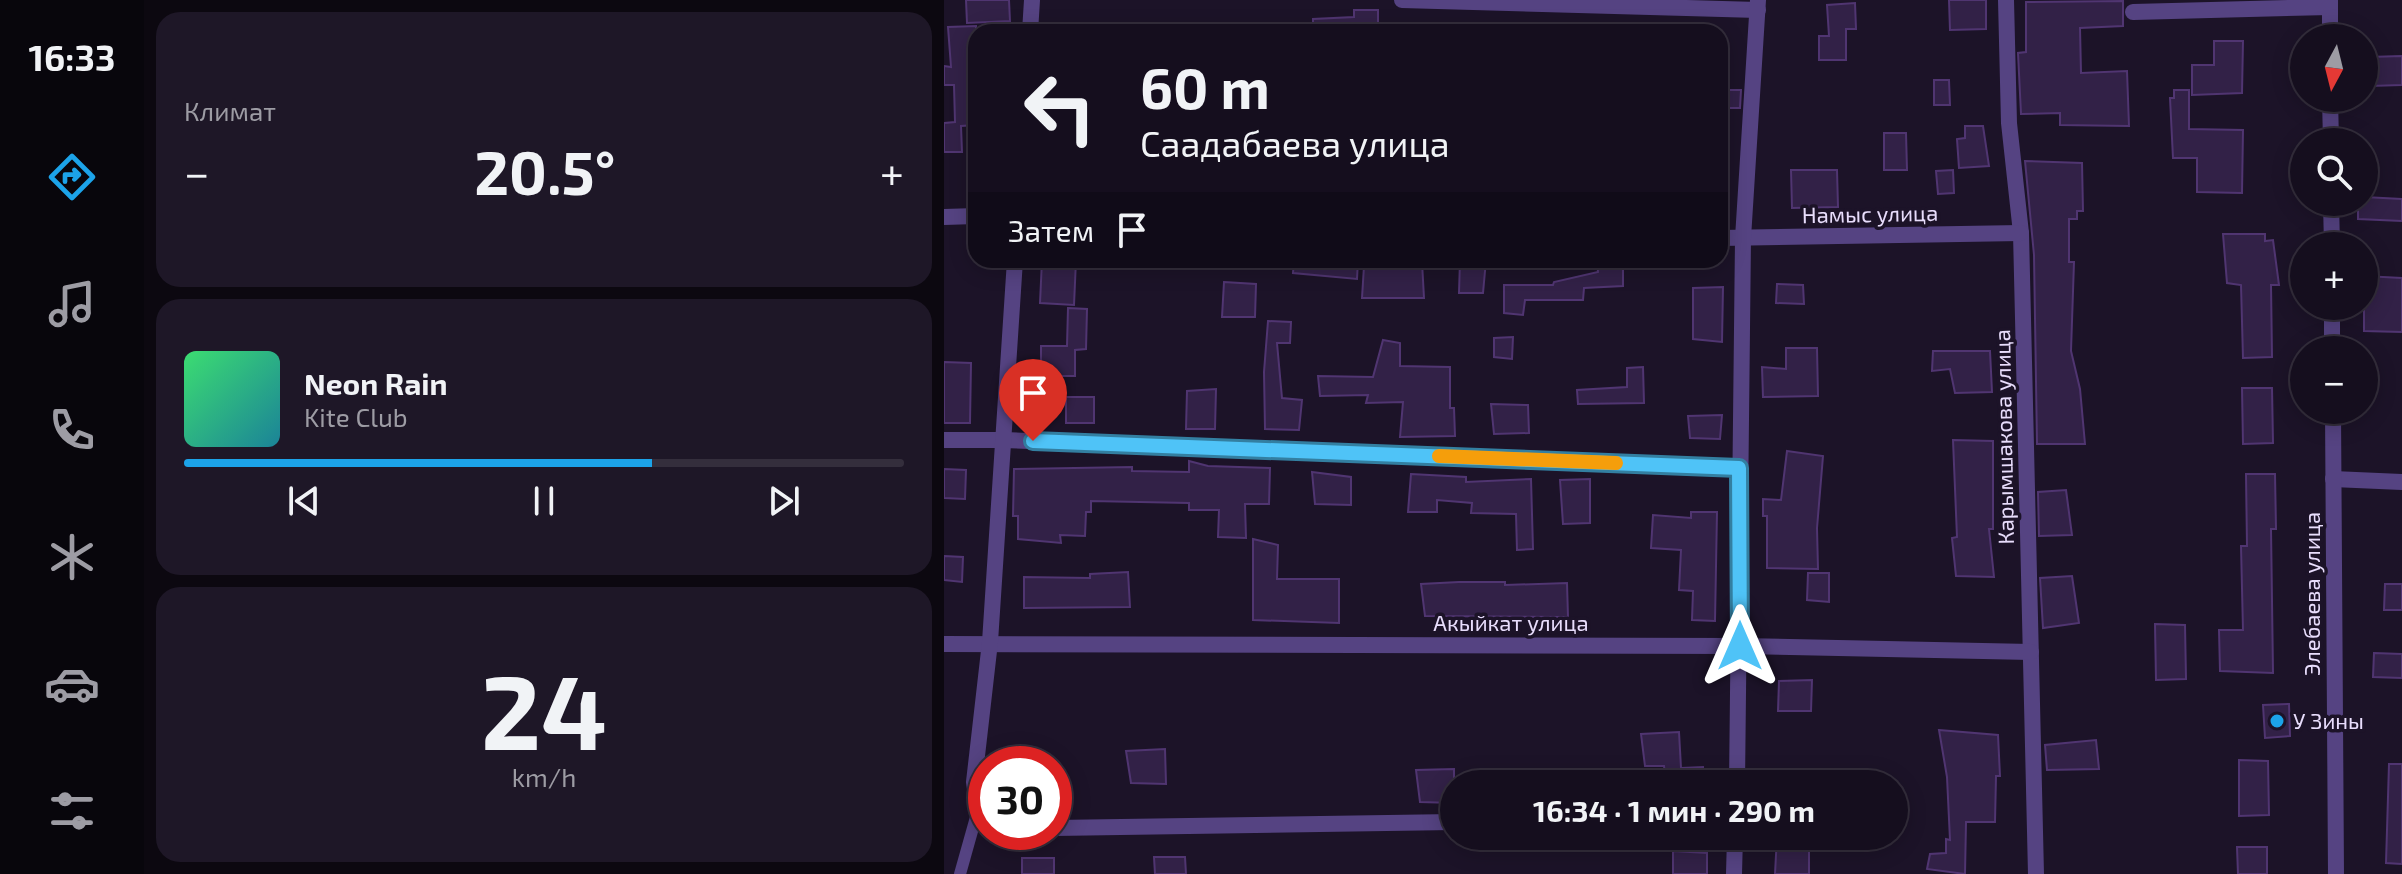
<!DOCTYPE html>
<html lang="ru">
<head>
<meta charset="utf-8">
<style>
  body { margin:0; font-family:"Exo 2",sans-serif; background:#1e1727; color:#f1f3f6; height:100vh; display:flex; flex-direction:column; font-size:30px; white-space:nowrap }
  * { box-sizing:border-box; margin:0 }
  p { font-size:26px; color:#9d9ca4 }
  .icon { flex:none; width:44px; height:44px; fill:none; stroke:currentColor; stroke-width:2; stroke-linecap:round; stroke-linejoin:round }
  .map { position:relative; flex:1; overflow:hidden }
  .details { display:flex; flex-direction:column; gap:12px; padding:12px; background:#0c0810; width:800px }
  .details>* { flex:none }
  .hud { position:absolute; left:24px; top:24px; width:760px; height:244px; border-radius:24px; box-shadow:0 4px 20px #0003,0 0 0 2px #342e3c; background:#150e1e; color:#f1f3f6; overflow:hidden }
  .needle { width:52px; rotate:187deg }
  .tools { position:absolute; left:1346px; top:24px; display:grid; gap:16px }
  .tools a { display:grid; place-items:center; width:88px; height:88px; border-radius:50%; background:#150e1e; box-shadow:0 4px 20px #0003,0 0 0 2px #342e3c; font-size:40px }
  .speed { position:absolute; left:24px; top:746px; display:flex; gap:16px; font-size:40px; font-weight:700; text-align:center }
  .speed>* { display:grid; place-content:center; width:104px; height:104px; border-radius:50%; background:#150e1e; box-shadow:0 4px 20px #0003,0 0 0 2px #342e3c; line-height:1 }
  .speed .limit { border:12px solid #d22; background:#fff; color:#111 }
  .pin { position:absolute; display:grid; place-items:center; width:68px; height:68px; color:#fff; margin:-82px -34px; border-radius:50% 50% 50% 0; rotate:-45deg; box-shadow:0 0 8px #0007 }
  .pin .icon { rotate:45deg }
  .me { position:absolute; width:88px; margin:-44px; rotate:0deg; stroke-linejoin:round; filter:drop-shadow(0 0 6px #0008) }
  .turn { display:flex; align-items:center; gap:28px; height:168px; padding:0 40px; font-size:36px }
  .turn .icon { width:104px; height:104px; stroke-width:2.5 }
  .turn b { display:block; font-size:56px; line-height:68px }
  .then { display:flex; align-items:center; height:76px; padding:0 40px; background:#0003; gap:16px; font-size:30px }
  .big { font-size:60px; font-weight:700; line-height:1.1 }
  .details .tile { flex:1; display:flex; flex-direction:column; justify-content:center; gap:12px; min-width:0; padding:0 28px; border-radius:24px; background:#1e1727 }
  .details .dial { align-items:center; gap:0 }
  .dial b { font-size:104px; line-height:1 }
  .song { display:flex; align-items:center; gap:24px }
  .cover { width:96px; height:96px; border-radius:12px; background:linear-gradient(135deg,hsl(140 70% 55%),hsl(190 70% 35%)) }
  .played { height:8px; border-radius:4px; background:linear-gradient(90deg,#1ca3e9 65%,#342e3c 65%) }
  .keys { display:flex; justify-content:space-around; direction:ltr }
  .heat { display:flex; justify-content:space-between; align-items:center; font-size:44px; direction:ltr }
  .trip { position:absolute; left:496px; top:770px; width:468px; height:80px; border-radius:40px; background:#150e1e; box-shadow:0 4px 20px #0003,0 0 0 2px #342e3c; font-weight:700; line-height:80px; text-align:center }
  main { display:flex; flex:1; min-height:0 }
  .dock { display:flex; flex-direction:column; width:144px; justify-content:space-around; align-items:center; background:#08060c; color:#9d9ca4 }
  .dock .icon { width:56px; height:56px }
  .dock .active { color:#1ca3e9 }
  .dock b { font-size:36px; color:#f1f3f6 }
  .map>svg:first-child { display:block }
</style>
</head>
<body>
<main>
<nav class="dock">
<b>16:33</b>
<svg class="icon active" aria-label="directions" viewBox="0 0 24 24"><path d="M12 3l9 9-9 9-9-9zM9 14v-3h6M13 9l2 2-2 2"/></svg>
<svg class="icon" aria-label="music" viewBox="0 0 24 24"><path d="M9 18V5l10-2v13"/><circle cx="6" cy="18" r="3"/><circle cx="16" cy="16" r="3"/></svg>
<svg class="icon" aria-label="phone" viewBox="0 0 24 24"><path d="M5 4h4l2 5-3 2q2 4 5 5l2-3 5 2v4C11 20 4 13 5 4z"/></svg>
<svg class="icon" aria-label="climate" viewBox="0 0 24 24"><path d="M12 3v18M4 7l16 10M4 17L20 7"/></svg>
<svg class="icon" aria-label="car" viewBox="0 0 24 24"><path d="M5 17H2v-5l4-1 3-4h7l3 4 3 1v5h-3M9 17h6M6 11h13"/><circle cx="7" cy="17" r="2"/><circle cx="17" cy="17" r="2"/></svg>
<svg class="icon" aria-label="filters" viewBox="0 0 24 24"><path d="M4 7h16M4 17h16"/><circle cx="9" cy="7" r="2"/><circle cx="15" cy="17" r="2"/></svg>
</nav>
<section class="details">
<div class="tile"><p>Климат</p>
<div class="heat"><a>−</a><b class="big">20.5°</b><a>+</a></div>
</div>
<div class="tile">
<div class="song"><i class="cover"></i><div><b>Neon Rain</b><p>Kite Club</p></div></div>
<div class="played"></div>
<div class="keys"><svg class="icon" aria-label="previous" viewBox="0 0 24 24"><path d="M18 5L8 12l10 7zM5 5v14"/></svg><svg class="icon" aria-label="pause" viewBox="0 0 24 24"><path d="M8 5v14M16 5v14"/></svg><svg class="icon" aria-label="next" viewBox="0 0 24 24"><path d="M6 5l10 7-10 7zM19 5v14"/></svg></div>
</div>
<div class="tile dial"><b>24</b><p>km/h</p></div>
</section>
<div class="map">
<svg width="1458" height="874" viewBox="0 0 1458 874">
  <rect width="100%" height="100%" fill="#1c1328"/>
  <g fill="#322147" stroke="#503571" stroke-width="2">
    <path d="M22,0H65L66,21L23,23Z"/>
    <path d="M1005,0H1042V29L1006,30Z"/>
    <path d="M1179,1V26L1136,28L1137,73L1183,71L1185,126L1116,125V113L1077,114L1074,53L1082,52V2Z"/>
    <path d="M911,3L912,29H902V60H875V36H885L883,5Z"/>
    <path d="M410,10H434V32H369V19L410,17Z"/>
    <path d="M32,26V125L17,126L18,152H0V123L11,122L10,85H0V66L7,67L4,27Z"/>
    <path d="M1270,41H1299L1298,93L1248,95V65H1270Z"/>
    <path d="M1458,56V85L1426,86L1425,57Z"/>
    <path d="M990,80H1005L1006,105H990Z"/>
    <path d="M776,90H797L796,108H776Z"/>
    <path d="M1230,90H1245V129L1299,130L1298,193L1253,192V158H1229L1226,98H1230Z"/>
    <path d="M1021,126H1039L1045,166L1015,168L1013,139L1021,138Z"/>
    <path d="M940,133H962L963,170H940Z"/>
    <path d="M1081,161L1138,163L1139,211H1133V219H1125V262H1130L1127,351L1136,389L1141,444H1093L1090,255Z"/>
    <path d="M847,170H893L894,207L848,208Z"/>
    <path d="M1009,170L1010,193L994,194L992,171Z"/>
    <path d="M1420,197L1458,199V221L1414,219V202H1420Z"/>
    <path d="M1279,234H1321V241L1329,240L1335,285H1327L1328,357L1299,358L1297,285L1283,283Z"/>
    <path d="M98,260H132L130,305L96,303Z"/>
    <path d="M350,260H414L413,279L349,273Z"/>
    <path d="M516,260H542L539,293H515Z"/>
    <path d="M653,260H679V286L640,288L639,300H581L579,315L560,313V285H609L610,282L654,272Z"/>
    <path d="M478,262L480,298H418L420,266Z"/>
    <path d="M1420,276L1458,278V332L1420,331Z"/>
    <path d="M280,282L312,284L311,317H278Z"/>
    <path d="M833,284L859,285L860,304L832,303Z"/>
    <path d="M779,287L778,342L749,339V288Z"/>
    <path d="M124,308L143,309L142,349L131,350V376H97V346H123Z"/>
    <path d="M324,321L347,322L346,343H333L338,398L358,400L355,430L321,429L320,372Z"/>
    <path d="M569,337L568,359L550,357V338Z"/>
    <path d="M439,340L456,343V366L506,367V408H510L511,436L456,437L459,402L422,403L424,395L376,396L374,376L429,377Z"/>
    <path d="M842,348H873L874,396L819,397L818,367L842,369Z"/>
    <path d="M989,351H1046L1048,392L1011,393L1006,369L988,371Z"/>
    <path d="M0,362L27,363L26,423H0Z"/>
    <path d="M699,367L700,403L634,404L633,390L683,387V368Z"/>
    <path d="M1298,388H1328L1329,443L1299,444Z"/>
    <path d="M272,389L271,429H242L243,391Z"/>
    <rect x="122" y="397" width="28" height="26"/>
    <path d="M547,404L584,405L585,433L550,434Z"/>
    <path d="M778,415L776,439L746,438L744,416Z"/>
    <path d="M1009,440L1049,441V529H1045L1050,577L1012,576L1008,538L1013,537Z"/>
    <path d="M843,451L879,456L873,528L874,569L823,568V516H819V499L837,500Z"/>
    <path d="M245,461L264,466L326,468L325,504H301L302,538L274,537L275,510H245V503L147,501V512H142L141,536L116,535L117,543L74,539V516H69L70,469L188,467V471L245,472Z"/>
    <path d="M0,469L22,470L21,499L0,498Z"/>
    <path d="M368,472L407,477V505L371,504Z"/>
    <path d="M467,474L522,477V482L587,479L589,549L573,550L572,514L527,513L528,503L493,500V512H464Z"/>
    <path d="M1302,474H1331L1332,529H1327L1329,673L1276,671L1275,630H1299L1297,546H1303Z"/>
    <path d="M646,479V523L619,524L616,480Z"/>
    <path d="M1122,490L1128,535L1095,536L1094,492Z"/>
    <path d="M747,512H773L771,621L748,620L749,591L735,590L737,550L707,548L709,515L747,518Z"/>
    <path d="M309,539L334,545L333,579H395V623L309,620Z"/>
    <path d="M0,556L19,557L18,582L0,580Z"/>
    <path d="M184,572L186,607L80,608V577L146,578V574Z"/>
    <path d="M864,573H885V602L863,600Z"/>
    <path d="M1128,576L1135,623L1099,628L1096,578Z"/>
    <path d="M515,582H561V585L623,583L624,617L481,616L477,584Z"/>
    <path d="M1441,584H1458V610H1440Z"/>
    <path d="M1211,624L1241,625L1242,679L1212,680Z"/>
    <path d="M1430,653L1458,654V678L1429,677Z"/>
    <path d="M868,680L867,711H834L835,681Z"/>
    <path d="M1345,704L1346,736L1321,738L1319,705Z"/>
    <path d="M995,730L1054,735L1056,776H1052L1051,822H1022L1021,874L983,869L986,854L1002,853V839L1006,840L1003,777Z"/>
    <path d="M735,732L737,768L759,767L760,784H722L720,766H701L697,734Z"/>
    <path d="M1152,740L1155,769L1103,770L1101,745Z"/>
    <path d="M221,749L222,784L187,783L182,751Z"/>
    <path d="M1295,760L1324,761L1325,815L1295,816Z"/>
    <path d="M1445,764H1458V864L1442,863Z"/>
    <path d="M510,769V803L476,802L472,770Z"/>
    <path d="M833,836H865V874H831Z"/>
    <path d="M1293,847H1323V874H1294Z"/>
    <path d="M729,851L763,853V874H729Z"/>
    <path d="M210,857H241L242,874H211Z"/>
    <rect x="78" y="858" width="32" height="16"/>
  </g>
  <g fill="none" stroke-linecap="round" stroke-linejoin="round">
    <path stroke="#554382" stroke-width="12" d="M16,874L34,810"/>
    <g stroke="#554382" stroke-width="16">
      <path d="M458,0L814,10"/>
      <path d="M1062,0L1065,123L1077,233L1092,874"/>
      <path d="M1189,12L1386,7"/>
      <path d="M86,32L88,0"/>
      <path d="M0,217L32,216"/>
      <path d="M776,238L1077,233"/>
      <path d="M0,440H59L795,468"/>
      <path d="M1389,479L1458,482"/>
      <path d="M0,644L796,646L1087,652"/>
      <path d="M793,784L799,238L814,0"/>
      <path d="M42,817L34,810L30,782L46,642L71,260"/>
      <path d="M110,828L510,822"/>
      <path d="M790,874L791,836"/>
    </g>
    <g stroke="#554382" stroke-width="16">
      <path d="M1386,0V38"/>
      <path d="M1386,98L1387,142"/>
      <path d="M1387,202L1388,246"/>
      <path d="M1388,306V350"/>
      <path d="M1389,410L1392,874"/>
    </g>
  </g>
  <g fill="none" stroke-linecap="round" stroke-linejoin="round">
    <defs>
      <path id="route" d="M89,441L795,468L796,646"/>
    </defs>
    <use href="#route" stroke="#337fa1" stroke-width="20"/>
    <use href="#route" stroke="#4fc3f7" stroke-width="14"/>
    <path stroke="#f59e0b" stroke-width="14" d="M495,456L672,463"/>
  </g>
  <circle fill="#1ca3e9" stroke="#1c1328" stroke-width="3" cx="1333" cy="721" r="8"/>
  <g text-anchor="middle" stroke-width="7" stroke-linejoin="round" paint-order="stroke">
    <g font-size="22" fill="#e8ddfc" stroke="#1c1328">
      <text transform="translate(926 214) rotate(-1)" y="8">Намыс улица</text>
      <text transform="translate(1060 437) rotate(-91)" y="8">Карымшакова улица</text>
      <text transform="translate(1368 594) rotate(-90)" y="8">Элебаева улица</text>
      <text x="567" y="631">Акыйкат улица</text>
    </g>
    <g font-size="22" fill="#e8ddfc" stroke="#1c1328" text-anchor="start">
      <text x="1349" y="729">У Зины</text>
    </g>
  </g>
</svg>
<div class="tools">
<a><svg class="needle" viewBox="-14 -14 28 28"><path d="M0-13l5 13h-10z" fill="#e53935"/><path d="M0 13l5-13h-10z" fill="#9d9ca4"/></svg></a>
<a><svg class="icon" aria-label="search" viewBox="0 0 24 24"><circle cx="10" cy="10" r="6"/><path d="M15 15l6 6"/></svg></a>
<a>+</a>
<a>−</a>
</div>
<div class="speed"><div class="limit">30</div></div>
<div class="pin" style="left:89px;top:441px;background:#d93025"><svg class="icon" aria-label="arrive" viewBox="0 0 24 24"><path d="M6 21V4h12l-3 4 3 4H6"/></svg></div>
<svg class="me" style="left:796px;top:646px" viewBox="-20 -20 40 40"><path d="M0-17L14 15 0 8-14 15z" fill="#4fc3f7" stroke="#fff" stroke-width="4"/></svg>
<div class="trip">16:34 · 1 мин · 290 m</div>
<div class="hud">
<div class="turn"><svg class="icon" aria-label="left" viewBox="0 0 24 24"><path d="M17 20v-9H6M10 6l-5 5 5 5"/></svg><div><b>60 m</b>Саадабаева улица</div></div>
<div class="then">Затем<svg class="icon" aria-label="arrive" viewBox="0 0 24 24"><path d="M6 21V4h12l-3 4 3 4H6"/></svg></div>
</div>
</div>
</main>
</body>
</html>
